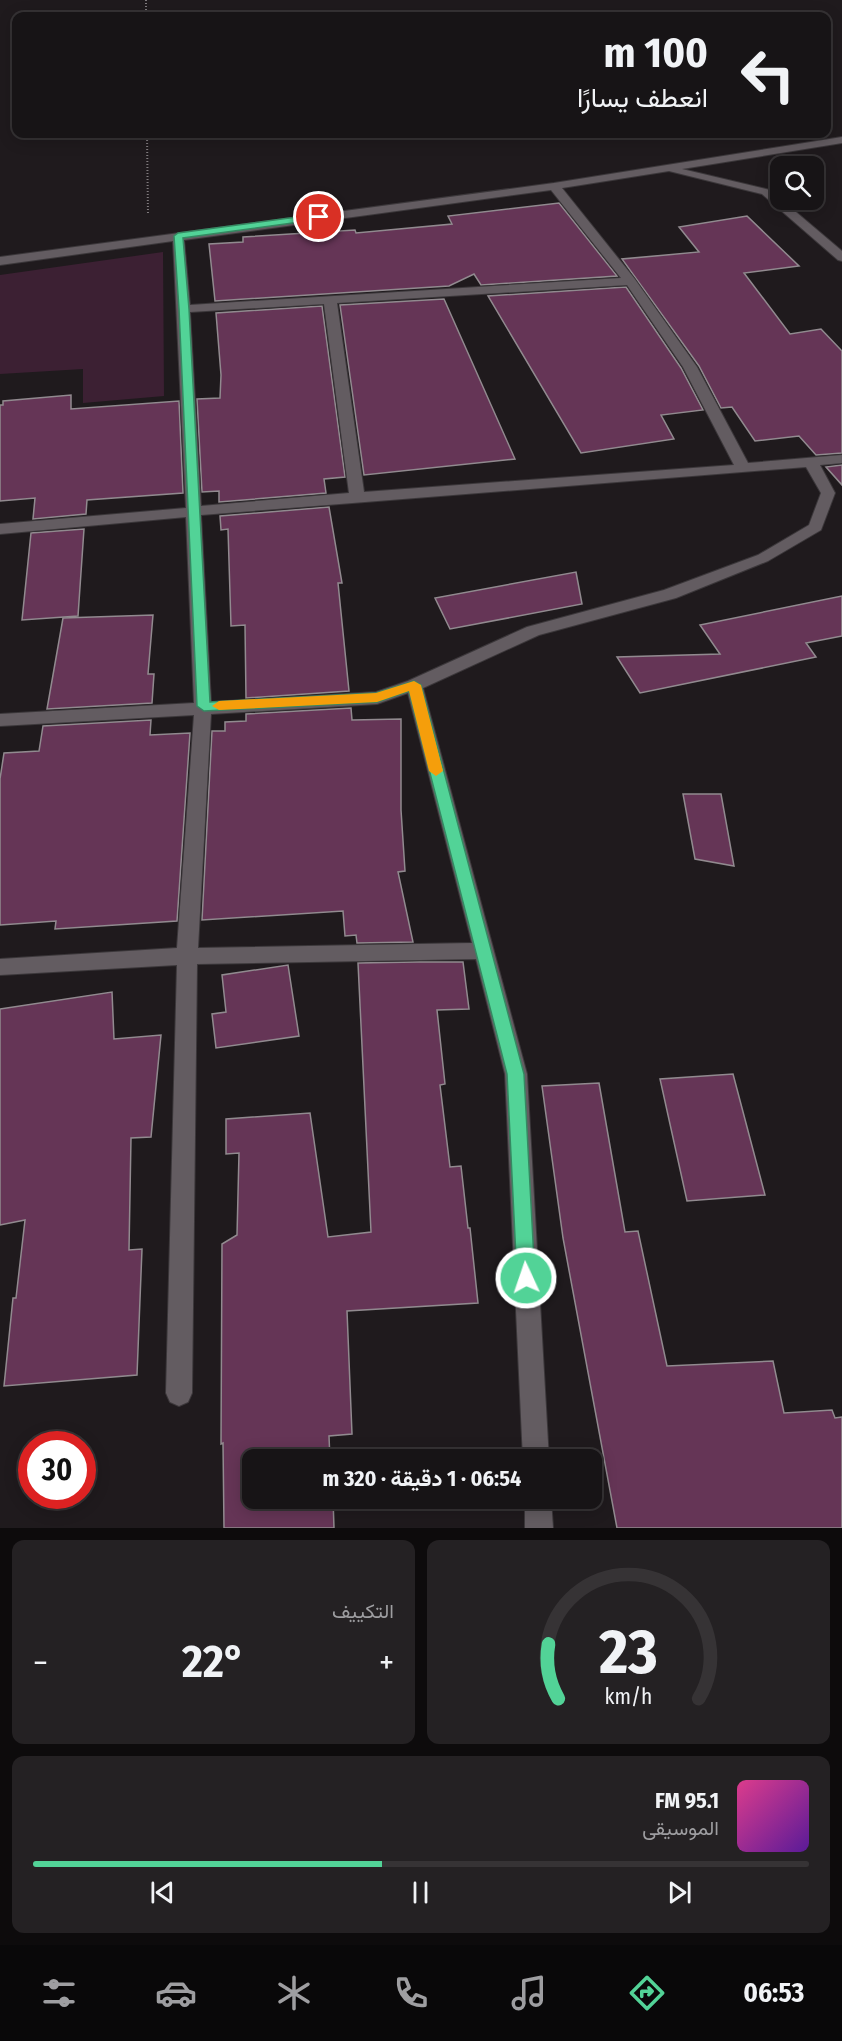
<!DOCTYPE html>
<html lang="ar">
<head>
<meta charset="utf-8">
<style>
  body { margin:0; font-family:"Fira Sans Condensed",Vazirmatn,sans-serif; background:#242123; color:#f1f3f6; direction:rtl; height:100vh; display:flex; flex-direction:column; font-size:22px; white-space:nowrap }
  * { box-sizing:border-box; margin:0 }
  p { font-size:20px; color:#9e9ea1 }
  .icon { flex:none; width:33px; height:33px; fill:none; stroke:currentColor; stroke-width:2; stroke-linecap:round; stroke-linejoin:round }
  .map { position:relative; height:1528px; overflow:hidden; direction:ltr }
  .drawer { display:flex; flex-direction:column; gap:12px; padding:12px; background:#0d0b0c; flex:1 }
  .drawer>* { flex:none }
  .hud { position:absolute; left:12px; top:12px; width:819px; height:126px; border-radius:12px; box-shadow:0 3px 15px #0003,0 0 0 2px #363335; direction:rtl; background:#171416; color:#f1f3f6; overflow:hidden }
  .controls { position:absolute; left:770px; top:156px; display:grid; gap:12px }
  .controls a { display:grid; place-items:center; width:54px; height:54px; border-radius:12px; background:#171416; box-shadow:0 3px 15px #0003,0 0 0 2px #363335; font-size:30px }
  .speed { position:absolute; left:18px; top:1431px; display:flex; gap:12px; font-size:30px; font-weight:700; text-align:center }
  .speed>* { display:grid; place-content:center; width:78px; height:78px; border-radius:50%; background:#171416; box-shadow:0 3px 15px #0003,0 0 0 2px #363335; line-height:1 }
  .speed .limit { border:9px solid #d22; background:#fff; color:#111 }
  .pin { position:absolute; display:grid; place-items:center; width:51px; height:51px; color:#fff; margin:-26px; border:3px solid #fff; border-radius:50%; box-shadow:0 2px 6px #0007 }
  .me { position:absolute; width:66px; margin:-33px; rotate:357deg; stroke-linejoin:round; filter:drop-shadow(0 0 4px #0008) }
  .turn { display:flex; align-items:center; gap:21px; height:126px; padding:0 24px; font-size:27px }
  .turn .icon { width:78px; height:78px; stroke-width:2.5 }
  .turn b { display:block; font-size:42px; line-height:51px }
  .big { font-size:45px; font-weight:700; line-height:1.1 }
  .drawer .tile { flex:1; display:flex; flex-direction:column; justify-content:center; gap:9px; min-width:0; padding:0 21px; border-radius:12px; background:#242123 }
  .drawer .dial { align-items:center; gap:0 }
  .dial svg { height:156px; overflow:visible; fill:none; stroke:#363335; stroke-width:7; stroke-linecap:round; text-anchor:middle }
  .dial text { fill:#f1f3f6; stroke:none }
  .song { display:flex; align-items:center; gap:18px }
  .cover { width:72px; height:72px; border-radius:9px; background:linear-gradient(135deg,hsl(330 70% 55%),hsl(270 70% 35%)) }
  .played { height:6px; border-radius:3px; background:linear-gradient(90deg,#52d397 45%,#363335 45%) }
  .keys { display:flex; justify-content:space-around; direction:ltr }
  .heat { display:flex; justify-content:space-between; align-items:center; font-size:33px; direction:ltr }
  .drawer .tiles { flex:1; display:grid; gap:12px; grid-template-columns:1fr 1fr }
  .tile:last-child { grid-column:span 2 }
  .trip { position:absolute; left:242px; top:1449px; width:360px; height:60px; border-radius:12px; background:#171416; box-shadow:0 3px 15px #0003,0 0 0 2px #363335; font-weight:700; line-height:60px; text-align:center; direction:rtl }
  .menu { display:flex; height:96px; justify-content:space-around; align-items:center; background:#090809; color:#9e9ea1 }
  .menu .icon { width:42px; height:42px }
  .menu .active { color:#52d397 }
  .menu b { font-size:27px; color:#f1f3f6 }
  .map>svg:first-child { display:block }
</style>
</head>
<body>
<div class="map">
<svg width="842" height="1528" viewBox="0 0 842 1528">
  <rect width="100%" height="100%" fill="#1f1a1d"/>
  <path fill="#3c2033" d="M163,252L164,396L83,403V369L0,374V275Z"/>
  <g fill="#653556" stroke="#918a8f" stroke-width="1.5">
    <path d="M559,203L617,276L481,285L474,274L449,286L215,301L209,244L243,242V237L355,230L356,233L452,224L448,216Z"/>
    <path d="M747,216L799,266L744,273L790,334L821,329L842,351V453L816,455L799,436L755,441L732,407L721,408L699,366L622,259L699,252L679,227Z"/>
    <path d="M626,287L681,368L703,410L661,415L674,439L581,453L488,296Z"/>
    <path d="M444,299L515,459L364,475L340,305Z"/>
    <path d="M322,306L345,477L324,479L326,493L219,502V491L202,492L197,399L220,398L221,375L216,313Z"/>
    <path d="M71,395V409L179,401L183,493L87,500L86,514L33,519L35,498L0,501V405H3V401Z"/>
    <path d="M842,465V485L826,467Z"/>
    <path d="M329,507L342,583H338L349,691L246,698L245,625L231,626L228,529L221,530L220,516Z"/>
    <path d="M84,529L78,616L22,620L31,533Z"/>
    <path d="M576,572L582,604L450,629L435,598Z"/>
    <path d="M842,596V636L806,643L816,657L640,693L617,657L720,654L700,625Z"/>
    <path d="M153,615L148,674H154L152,703L47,709L63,618Z"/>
    <path d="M351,708L352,720L401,719V810L405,871L398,872L413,942L357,943L356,935L345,936L343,911L202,920L212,731H225V722L246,721V714Z"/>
    <path d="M151,720L150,735L190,733L177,921L55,929L56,921L0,925V779L4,753L39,751L43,726Z"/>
    <path d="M683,794H721L734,866L695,859Z"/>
    <path d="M418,962H463L469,1009L437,1010L445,1084L440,1085L450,1167L461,1166L468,1228H470L478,1303L347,1311L352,1434L329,1436L330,1460H252V1498H333L334,1528H224L223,1443L221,1444L222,1244L237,1235L239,1153L226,1154V1119L310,1113L328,1237L371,1232L358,963Z"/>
    <path d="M288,965L299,1036L216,1048L212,1014L226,1012L222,975Z"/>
    <path d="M112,992L114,1039L161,1035L151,1137L131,1138L129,1250L142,1249L137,1375L4,1386L13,1298H16L25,1220L0,1225V1009Z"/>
    <path d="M733,1074L765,1195L687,1201L660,1079Z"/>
    <path d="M599,1083L625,1232L638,1231L667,1366L773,1361L784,1413L832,1410L835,1418L842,1417V1528H617L563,1238L542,1086Z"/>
  </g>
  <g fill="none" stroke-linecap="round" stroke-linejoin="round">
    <defs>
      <g id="minor">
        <path d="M842,137V143L682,169L770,190L842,251V261L838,260L762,194L669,171L562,188L634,278L697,367L748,463L842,455V463L820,465L835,493L821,530L768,561L676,598L539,635L423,688L527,1074L549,1460H523L505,1074L476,959L197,964L192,1393L188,1402L179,1406L170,1402L166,1393L177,965L0,975V959L177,948L194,715L0,726V714L194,703L186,517L0,534V524L186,508L173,241L0,265V257L554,183ZM551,190L621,278L190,305L184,240ZM627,285L683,367L734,465L364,492L337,303ZM324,304L349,493L201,506L190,312ZM806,467L821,493L809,525L758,555L664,590L527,627L408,681L376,692L211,702L201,515ZM408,693L472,943L198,948L211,714L377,704Z"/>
        <path d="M525,1498H551L553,1528H525Z"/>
      </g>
    </defs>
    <use href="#minor" stroke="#3b373a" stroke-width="2"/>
    <g stroke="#807b7e" stroke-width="2" stroke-dasharray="1 2" stroke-linecap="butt">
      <path d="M146,0V16"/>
      <path d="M147,134L148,215"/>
    </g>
    <use href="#minor" fill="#635c61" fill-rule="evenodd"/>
  </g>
  <path fill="#52d397" stroke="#358962" stroke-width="1.5" d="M319,214L324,217L322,219L183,238L189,309L210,702L376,693L414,681L421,685L524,1074L535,1278L533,1284L526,1287L520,1284L517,1278L507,1074L409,691L377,702L204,711L197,706L179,309L174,236L178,233Z"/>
  <path fill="#f59e0b" d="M414,681L421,685L443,771L436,776L429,771L409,691L377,702L219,710L212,706L219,701L376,693Z"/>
</svg>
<div class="controls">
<a><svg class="icon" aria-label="search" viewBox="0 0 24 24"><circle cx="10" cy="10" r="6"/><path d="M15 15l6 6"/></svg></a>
</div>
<div class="speed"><div class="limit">30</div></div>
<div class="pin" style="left:319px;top:217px;background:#d93025"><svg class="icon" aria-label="arrive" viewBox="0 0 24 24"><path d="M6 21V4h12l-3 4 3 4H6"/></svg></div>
<svg class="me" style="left:526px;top:1278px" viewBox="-20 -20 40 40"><circle r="17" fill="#52d397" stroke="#fff" stroke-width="3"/><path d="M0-11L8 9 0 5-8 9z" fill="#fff"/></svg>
<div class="trip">06:54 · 1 دقيقة · 320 m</div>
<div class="hud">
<div class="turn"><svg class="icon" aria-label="left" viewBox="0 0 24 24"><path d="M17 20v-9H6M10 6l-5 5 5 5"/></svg><div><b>100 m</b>انعطف يسارًا</div></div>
</div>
</div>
<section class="drawer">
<div class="tiles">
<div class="tile dial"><svg viewBox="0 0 100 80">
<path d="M14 69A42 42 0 1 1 86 69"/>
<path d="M14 69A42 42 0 0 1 9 41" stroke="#52d397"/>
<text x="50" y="56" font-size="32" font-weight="700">23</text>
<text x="50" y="72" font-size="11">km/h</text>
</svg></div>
<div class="tile"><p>التكييف</p>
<div class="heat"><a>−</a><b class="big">22°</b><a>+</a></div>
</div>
<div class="tile">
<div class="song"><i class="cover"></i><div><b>95.1 FM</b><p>الموسيقى</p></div></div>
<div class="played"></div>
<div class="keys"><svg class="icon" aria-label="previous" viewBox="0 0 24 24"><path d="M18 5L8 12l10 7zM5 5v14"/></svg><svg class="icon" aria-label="pause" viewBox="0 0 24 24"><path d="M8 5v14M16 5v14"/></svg><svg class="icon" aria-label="next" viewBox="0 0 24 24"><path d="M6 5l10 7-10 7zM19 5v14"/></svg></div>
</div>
</div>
</section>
<nav class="menu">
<b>06:53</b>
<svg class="icon active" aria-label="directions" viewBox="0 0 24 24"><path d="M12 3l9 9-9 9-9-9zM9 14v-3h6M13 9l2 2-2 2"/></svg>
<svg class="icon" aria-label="music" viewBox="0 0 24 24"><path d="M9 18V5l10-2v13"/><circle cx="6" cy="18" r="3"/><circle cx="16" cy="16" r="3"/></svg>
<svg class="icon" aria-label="phone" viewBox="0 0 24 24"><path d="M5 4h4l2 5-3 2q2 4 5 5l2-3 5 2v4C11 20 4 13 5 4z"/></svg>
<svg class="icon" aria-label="climate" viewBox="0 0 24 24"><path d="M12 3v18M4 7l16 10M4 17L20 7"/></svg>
<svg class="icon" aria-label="car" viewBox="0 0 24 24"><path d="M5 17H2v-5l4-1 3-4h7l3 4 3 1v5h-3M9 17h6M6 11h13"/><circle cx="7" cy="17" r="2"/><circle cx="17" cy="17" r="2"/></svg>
<svg class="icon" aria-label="filters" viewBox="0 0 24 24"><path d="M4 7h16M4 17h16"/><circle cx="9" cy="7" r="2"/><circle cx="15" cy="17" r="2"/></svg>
</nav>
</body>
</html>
